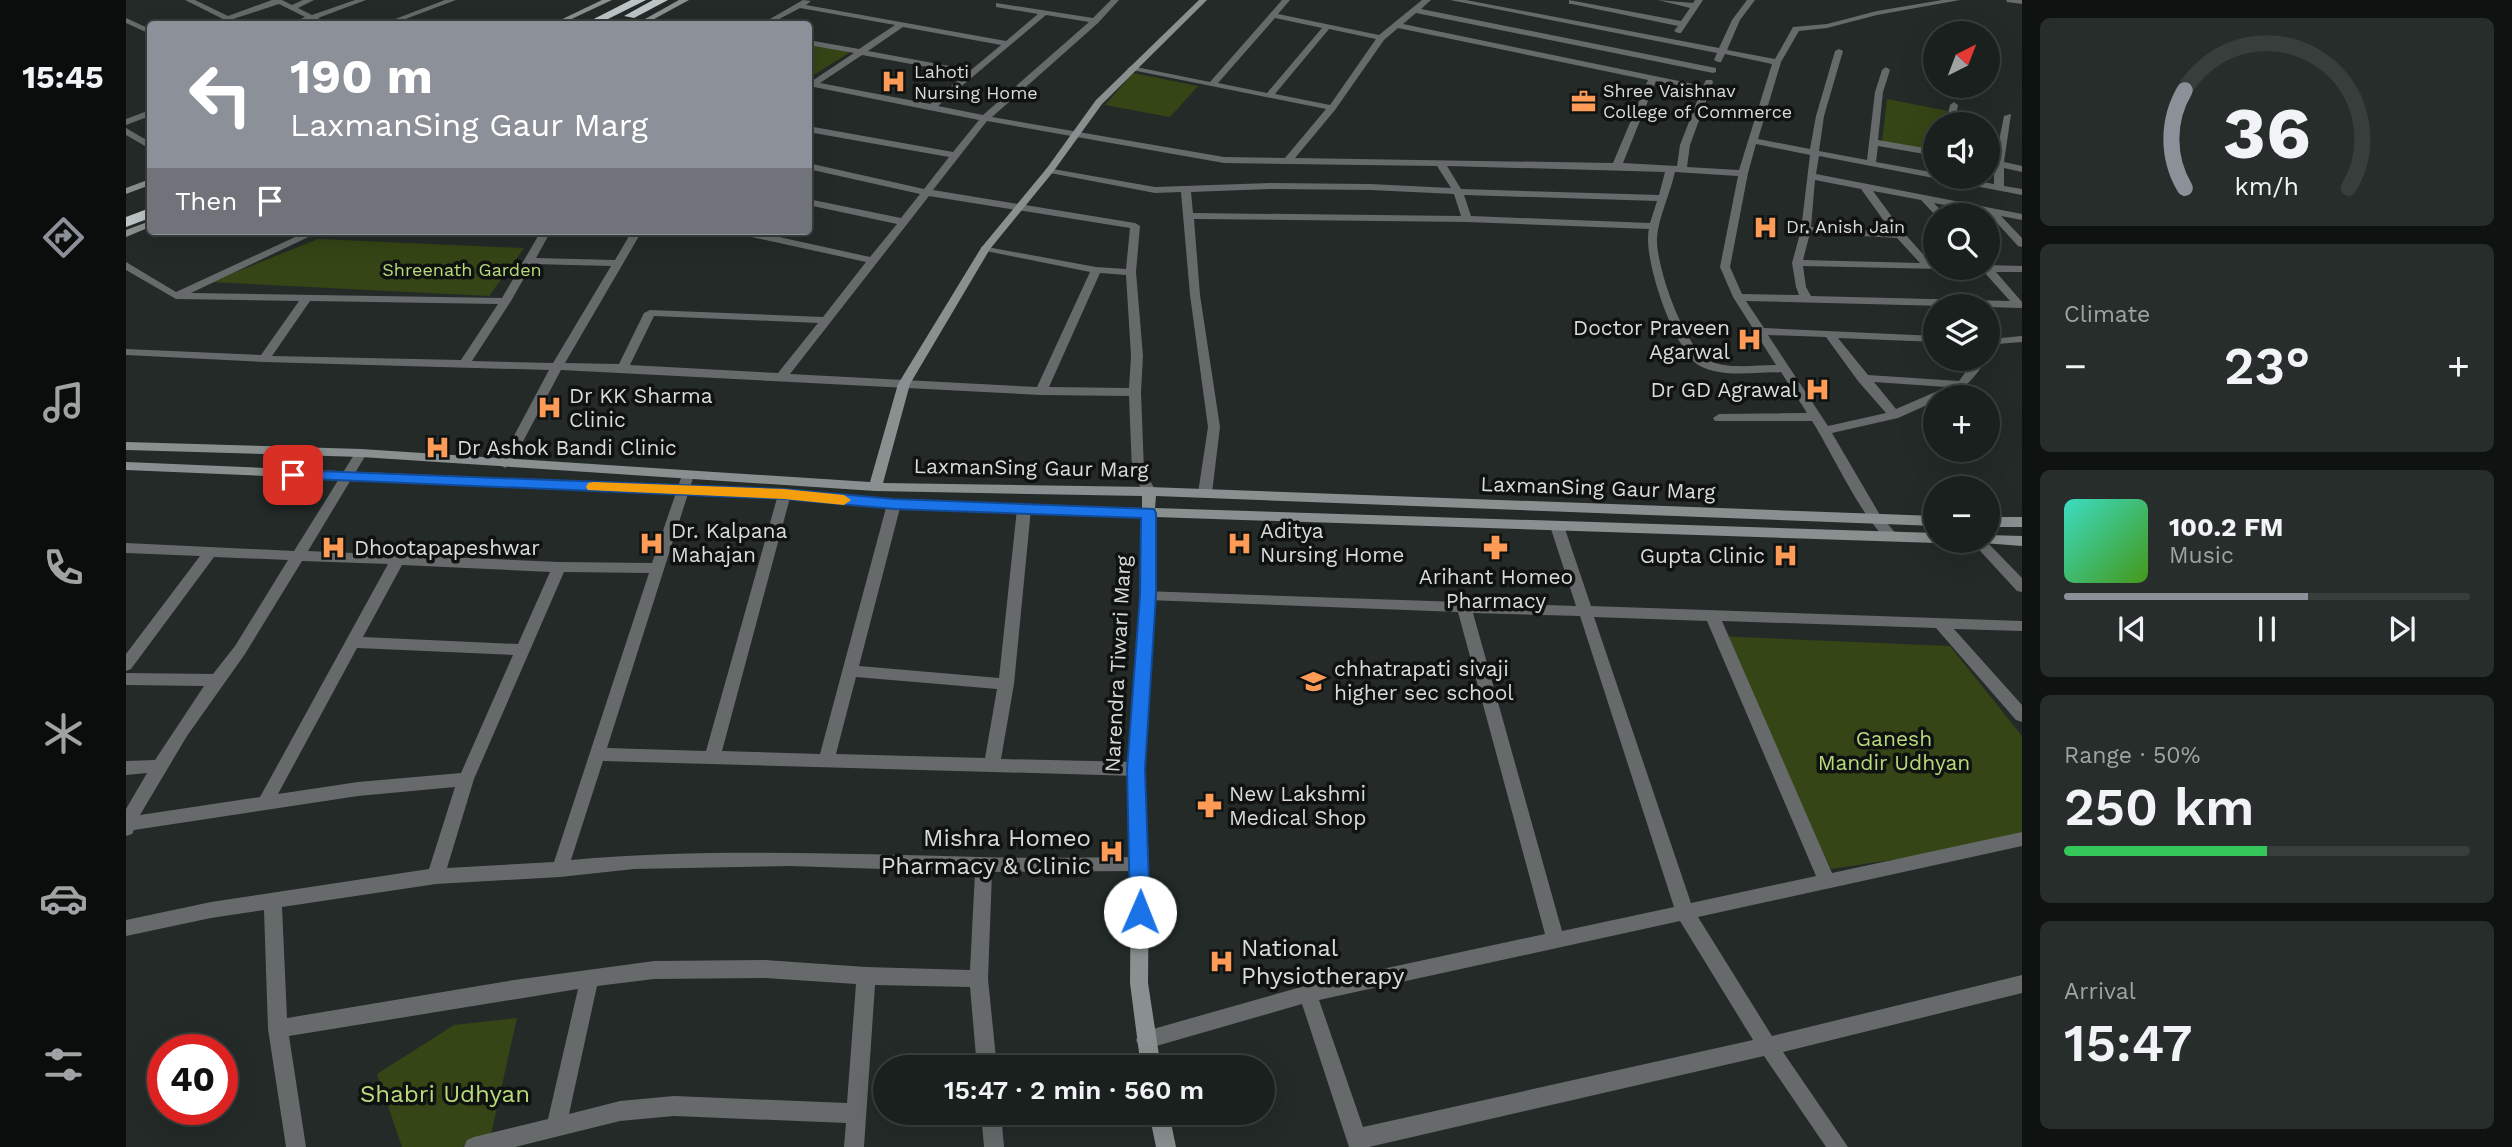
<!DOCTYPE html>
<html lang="en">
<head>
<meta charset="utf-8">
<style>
  body { margin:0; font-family:"Work Sans",sans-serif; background:#272d2b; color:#f1f3f6; height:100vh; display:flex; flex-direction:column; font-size:26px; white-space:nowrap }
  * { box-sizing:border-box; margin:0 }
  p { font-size:23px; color:#9fa3a4 }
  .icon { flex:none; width:38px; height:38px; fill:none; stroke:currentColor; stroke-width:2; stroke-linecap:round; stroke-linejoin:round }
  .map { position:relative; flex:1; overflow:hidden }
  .drawer { display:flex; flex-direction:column; gap:18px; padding:18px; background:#0e1210; width:490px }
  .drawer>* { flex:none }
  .banner { position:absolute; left:21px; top:21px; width:665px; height:214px; border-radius:7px; box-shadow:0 7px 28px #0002,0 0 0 2px #383e3c; background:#8c9099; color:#fff; overflow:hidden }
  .needle { width:46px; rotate:42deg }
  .buttons { position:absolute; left:1797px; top:21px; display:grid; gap:14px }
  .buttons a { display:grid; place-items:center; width:77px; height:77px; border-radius:50%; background:#1a201e; box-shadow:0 7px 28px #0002,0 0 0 2px #383e3c; font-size:35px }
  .speed { position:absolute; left:21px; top:1034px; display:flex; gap:14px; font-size:35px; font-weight:700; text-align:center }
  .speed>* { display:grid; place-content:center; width:91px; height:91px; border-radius:50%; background:#1a201e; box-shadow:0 7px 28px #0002,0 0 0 2px #383e3c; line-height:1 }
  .speed .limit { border:10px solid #d22; background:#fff; color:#111 }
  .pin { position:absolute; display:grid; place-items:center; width:60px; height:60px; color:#fff; margin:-30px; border-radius:14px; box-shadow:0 4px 10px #0006 }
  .me { position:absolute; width:77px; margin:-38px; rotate:1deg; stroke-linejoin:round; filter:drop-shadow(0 0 5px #0008) }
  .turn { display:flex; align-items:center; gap:24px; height:147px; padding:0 28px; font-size:32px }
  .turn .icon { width:91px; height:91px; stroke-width:2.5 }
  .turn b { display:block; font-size:49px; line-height:60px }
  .then { display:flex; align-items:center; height:66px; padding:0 28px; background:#0003; gap:14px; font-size:26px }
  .big { font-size:52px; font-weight:600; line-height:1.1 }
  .drawer .tile { flex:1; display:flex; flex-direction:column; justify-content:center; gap:10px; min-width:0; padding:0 24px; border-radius:10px; background:#272d2b }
  .drawer .dial { align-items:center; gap:0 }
  .dial svg { height:182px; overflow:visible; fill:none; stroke:#383e3c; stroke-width:7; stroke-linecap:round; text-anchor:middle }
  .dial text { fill:#f1f3f6; stroke:none }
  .song { display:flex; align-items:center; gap:21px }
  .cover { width:84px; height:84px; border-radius:10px; background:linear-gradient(135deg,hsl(170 70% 55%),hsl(100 70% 35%)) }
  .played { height:7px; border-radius:4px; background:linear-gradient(90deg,#8c9099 60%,#383e3c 60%) }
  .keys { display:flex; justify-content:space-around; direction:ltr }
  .heat { display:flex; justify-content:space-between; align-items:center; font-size:38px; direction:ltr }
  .charge { height:10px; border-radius:5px; background:linear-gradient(90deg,#34c759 50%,#383e3c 0) }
  .trip { position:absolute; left:747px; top:1055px; width:402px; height:70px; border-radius:35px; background:#1a201e; box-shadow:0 7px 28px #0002,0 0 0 2px #383e3c; font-weight:600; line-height:70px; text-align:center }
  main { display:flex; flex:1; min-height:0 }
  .tab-bar { display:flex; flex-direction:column; width:126px; justify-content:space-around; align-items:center; background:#0a0d0c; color:#9fa3a4 }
  .tab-bar .icon { width:49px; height:49px }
  .tab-bar .active { color:#8c9099 }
  .tab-bar b { font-size:32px; color:#f1f3f6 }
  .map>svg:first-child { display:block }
</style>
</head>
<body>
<main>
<nav class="tab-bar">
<b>15:45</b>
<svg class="icon active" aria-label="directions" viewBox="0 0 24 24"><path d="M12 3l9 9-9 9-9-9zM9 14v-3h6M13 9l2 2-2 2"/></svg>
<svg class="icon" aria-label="music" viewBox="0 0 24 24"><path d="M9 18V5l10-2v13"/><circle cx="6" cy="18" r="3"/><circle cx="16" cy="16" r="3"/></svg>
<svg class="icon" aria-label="phone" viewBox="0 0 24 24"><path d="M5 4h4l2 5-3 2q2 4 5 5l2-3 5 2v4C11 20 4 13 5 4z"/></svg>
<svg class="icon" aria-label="climate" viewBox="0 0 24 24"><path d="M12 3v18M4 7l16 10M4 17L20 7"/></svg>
<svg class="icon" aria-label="car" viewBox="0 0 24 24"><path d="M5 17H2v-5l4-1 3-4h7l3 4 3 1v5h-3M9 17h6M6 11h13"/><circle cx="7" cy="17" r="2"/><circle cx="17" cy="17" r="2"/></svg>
<svg class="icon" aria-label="filters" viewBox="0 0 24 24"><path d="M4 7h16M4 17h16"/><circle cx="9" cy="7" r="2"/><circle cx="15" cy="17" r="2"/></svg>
</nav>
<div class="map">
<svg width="1896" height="1147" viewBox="0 0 1896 1147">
  <rect width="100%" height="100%" fill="#232a28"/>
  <g fill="#354515">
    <path d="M683,45L724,52L683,78Z"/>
    <path d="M1007,73L1072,86L1044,117L979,105Z"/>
    <path d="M1761,99L1822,111L1819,124H1810L1809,153L1756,142Z"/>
    <path d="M192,239L398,248L363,296L85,282Z"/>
    <path d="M1590,636L1824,646L1896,736V840L1705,869Z"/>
    <path d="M391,1018L364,1139L336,1147H276L251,1074L328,1025Z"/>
  </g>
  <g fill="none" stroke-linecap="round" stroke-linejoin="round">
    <g fill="#666a6a" fill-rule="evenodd">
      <path d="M59,0H69L102,16L146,0H156L166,5L177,0H188L172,8L186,15L229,0H240L192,18L203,24H194L185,20L173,24H163L179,17L153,4L101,21Z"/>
      <path d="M319,0H330L266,24H256Z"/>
      <path d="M677,0L685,1L680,5L880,41L912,14L870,7V3L967,18L985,0H993L972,23L866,117L1098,157L1159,158L1200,109L1001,69L1005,66L1084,82L1156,0H1164L1152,14L1253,35L1296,0H1305L1295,9L1590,68V72L1587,73L1290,13L1277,24L1577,86L1580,80H1586L1587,82L1564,145L1561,167L1613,170L1646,64L1599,54L1595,62H1592L1588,60L1591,53L1324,0H1340L1593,48L1606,20L1621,0H1629L1614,20L1601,50L1649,59L1667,27L1701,24L1751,11L1816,0H1834L1751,15L1701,28L1673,31L1655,62L1632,139L1684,149L1690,116L1709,51L1713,49L1717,51L1698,116L1693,151L1741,160L1749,92L1756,70L1760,67L1764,70L1757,92L1752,140L1810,150V156L1752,146L1750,162L1810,173V177H1828L1868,184V166L1862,165V159L1869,161L1878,116L1885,114L1878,162L1896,166V172L1878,168V186L1896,189V195L1693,156L1690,174L1896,214V220L1875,216L1896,238V247L1892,246L1862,213L1808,203L1819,215L1810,216L1795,200L1747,191L1778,233L1806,264H1810V268H1815L1814,269L1677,266L1680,287L1685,296L1884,301L1858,272L1832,271L1827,268H1862V265L1896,266V272H1870L1896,302V308L1620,301L1638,328L1810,336V342L1712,338L1742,375L1833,381L1849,359H1861C1848,378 1835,397 1810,397V401L1772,418L1706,433L1754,515L1772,536L1765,541C1743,533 1702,445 1686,421H1589L1587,418L1593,414L1681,413L1655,372C1630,372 1597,378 1574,366C1548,351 1516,257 1523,229L1341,222L1068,219L1074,295L1094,427L1086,493L1084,496H1074L1072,493L1082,427L1064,295L1055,192L1029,193L924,173L919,170L921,168L1029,187L1144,183L1244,184L1325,188L1311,166L1098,163L861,121L807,190L1009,223L1014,226L1010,272L1017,356L1015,392L1018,471L1030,491L1023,495L1018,494L1006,471L1003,396L915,395L435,370L385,464L379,468L373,464L423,370L138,362L0,355V349L135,355L173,301L50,299L0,270V262L50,292L182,231H195L65,293L376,298L415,231H425L410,258L489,260L506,231H516L439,363L493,364L518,313L524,310L697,317L740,262L612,234L607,231H626L744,257L771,224L682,205V199L775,218L794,194L682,169V163L798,189L823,157L682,132V126L827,152L853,120L688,87L682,88V81H686L728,53L682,45V40L733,49L769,25L674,8L644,24H635ZM920,15L963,22L857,115L812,106ZM1149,18L1196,28L1141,93L1092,83ZM777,27L875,45L845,70L742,51ZM1272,28L1522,80L1487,163L1169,158L1209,110L1258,40ZM1203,29L1250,39L1204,105L1149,94ZM736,55L840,74L804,104L694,83ZM1530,81L1575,91L1554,145L1551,166L1497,163ZM1630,144L1684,155L1675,230L1666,263L1670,287L1673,295L1616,294L1604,267L1622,173ZM1321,166L1539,172L1533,195L1335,189ZM1549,172L1612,176L1594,267L1607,297L1650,365C1630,365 1605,369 1586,362C1559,352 1529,264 1531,237C1533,216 1544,194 1549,172ZM1689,180L1735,189L1766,232L1685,227ZM1144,189L1244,190L1328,194L1335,216L1067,213L1065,192ZM1338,195L1531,201L1524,223L1345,216ZM803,196L1004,228L1000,269L970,267L856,246L855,248L860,251L964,272L911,387L664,374ZM1684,233L1771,238L1794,263L1677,260ZM406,264L485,266L427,363L346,361L385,301ZM974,273L1000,275L1005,356L1003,388L923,387ZM184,301L372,304L335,360L146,356ZM528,316L692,323L652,373L504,365ZM1642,335L1700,337L1732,381L1760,413L1702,426ZM1748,382L1821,387L1770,409Z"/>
      <path d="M1443,0L1555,21L1564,8L1532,0L1567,3L1569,0H1577L1555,33H1552L1548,31L1552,26L1446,4H1443Z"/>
      <path d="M1880,0H1896V4L1881,2Z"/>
      <path d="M0,18L24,29V34L0,23Z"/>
      <path d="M1828,102L1832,105L1829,124H1820L1824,105Z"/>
      <path d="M24,110V116L0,125V119Z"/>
      <path d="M0,128L24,142V149L0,135Z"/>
      <path d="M1896,336V342L1871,344L1866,351L1862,352L1864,339Z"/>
      <path d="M235,449L241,453L182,551L433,562L526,563L556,475L557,472H567L568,475L481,748L580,751L653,491H663L665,494L596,751L694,754L761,504L768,500L775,504L733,666L873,678L891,509L898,505L903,506L905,509L888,684L875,759L1010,762L1016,764L1018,769L1016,774L1010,776L477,761L445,860C582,848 718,854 854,857C908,859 961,857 1014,857L1020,859L1023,864L1020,869L1014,871L866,872L862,979L871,1068H851L844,987L749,985L738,1147H718L720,1123L548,1116L494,1121L389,1147H338L341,1140L348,1137L422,1119L452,989L163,1036L180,1147H160L142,1029L138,910L85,918L0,936V920L85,902L303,869L329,787L232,796L8,830L6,834L0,836V809L21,773L0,775V761L29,760L78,686L0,685V673L87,674L109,646L162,560L88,557L5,669L0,671V654L74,556L0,553V543L168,551L231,450ZM176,561L262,564L134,797L14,815L61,736L119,654ZM276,565L424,572L392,644L237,637ZM438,572L523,573L428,862L321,868L348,779ZM231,648L387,655L335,773L232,782L152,794ZM730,677L871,689L859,758L710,754ZM664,866L849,872L844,970L740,967L639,960L528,961L388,980L161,1018L156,907L310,884L434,877L508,869ZM639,978L730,984L721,1103L548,1096L494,1101L443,1114L471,986L528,979Z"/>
      <path d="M1431,521L1438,526L1465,606L1896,621V631L1828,629L1896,705V722L1890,720L1810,628L1596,621L1706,873L1896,832V846L1572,917L1646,1036L1896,975V993L1657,1052L1722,1147H1700L1638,1056L1243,1147H1223L1176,1004L1020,1049L1013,1047L1010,1040L1013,1033L1020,1031L1182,985L1419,934L1332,612L1022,600L1015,595L1017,591L1450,606L1424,526ZM1347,613L1454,616L1548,907L1436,931ZM1468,617L1581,621L1690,876L1565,903ZM1554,921L1627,1040L1237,1127L1193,1000Z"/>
      <path d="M1845,541H1860L1896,578V592L1891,591Z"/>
      <path d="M855,1113H875L878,1147H858Z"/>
    </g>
    <g fill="#89908f" fill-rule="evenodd">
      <path d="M476,0H486L435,24H426Z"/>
      <path d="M553,0H563L519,24H510Z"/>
      <path d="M1073,0H1081L976,104L927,172L864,249L784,384L757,483L1023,487L1810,516V526L1030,496L1029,508L1810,533V541H1815L1810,543L1029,517V595L1018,769L1023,864L1022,983L1035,1068H1015L1004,983L1005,864L1002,769L1015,595L1016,517L768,508L658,498L0,470V462L658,490L768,500L1016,508V496L749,491L235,457L0,450V442L235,449L744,482L772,384L855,248L921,168L970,100Z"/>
      <path d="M24,179V185L0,194V188Z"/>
      <path d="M24,221V227L0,237V230Z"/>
      <rect x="1862" y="517" width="34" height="10"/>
      <path d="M1862,535L1896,536V546L1857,543L1856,541H1862Z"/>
      <path d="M1023,1113H1043L1050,1147H1030Z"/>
    </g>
    <g fill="#bcc6c6" fill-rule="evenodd">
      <path d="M505,0H520L472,24H458Z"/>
      <path d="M527,0H542L508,18L498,16Z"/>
      <path d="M24,208V218L0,227V217Z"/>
    </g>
  </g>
  <path fill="#1a73e8" stroke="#114b97" stroke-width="2" d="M167,470L658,489L768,499L1028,509L1030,513V595L1019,769L1024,912L1021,918L1014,921L1007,918L1004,912L1001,769L1014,595L1015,518L768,509L658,499L162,478L159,475Z"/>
  <path fill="#f59e0b" d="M467,482L658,489L718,495L725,500L718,505L658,499L462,490L460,487L462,483Z"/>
  <defs>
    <symbol id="hospital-bare" viewBox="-9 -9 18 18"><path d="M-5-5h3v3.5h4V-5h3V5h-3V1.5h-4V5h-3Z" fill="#fe9c57" stroke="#0f1211" stroke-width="2.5" paint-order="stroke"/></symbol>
    <symbol id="office-bare" viewBox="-9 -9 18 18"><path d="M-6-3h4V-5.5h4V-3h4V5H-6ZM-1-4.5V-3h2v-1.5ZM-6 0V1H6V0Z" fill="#fe9c57" stroke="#0f1211" stroke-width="2.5" paint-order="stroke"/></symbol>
    <symbol id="pharmacy-bare" viewBox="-9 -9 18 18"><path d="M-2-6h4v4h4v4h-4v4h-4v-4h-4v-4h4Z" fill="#fe9c57" stroke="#0f1211" stroke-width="2.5" paint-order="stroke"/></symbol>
    <symbol id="school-bare" viewBox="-9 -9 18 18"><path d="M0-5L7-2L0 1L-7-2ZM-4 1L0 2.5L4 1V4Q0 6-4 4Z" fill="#fe9c57" stroke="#0f1211" stroke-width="2.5" paint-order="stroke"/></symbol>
  </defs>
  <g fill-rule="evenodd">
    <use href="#hospital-bare" x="750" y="64" width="35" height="35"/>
    <use href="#office-bare" x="1440" y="84" width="35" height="35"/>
    <use href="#hospital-bare" x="1622" y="210" width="35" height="35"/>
    <use href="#hospital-bare" x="1606" y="322" width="35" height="35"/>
    <use href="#hospital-bare" x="1674" y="372" width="35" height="35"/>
    <use href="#hospital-bare" x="406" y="390" width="35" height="35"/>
    <use href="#hospital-bare" x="294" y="430" width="35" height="35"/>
    <use href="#hospital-bare" x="508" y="526" width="35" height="35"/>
    <use href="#hospital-bare" x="1096" y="526" width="35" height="35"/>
    <use href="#hospital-bare" x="190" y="530" width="35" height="35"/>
    <use href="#pharmacy-bare" x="1352" y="530" width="35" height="35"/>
    <use href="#hospital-bare" x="1642" y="538" width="35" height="35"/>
    <use href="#school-bare" x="1170" y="664" width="35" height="35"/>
    <use href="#pharmacy-bare" x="1066" y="788" width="35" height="35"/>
    <use href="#hospital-bare" x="968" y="834" width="35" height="35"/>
    <use href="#hospital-bare" x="1078" y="944" width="35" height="35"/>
  </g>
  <g text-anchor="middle" stroke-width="7" stroke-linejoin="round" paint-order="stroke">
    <g font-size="18" fill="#d7dcda" stroke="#0f1211" text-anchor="start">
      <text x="788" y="78">Lahoti<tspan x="788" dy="21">Nursing Home</tspan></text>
      <text x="1477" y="97">Shree Vaishnav<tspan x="1477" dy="21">College of Commerce</tspan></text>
      <text x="1660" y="233">Dr. Anish Jain</text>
    </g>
    <g font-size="18" fill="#b8da7a" stroke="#0f1211">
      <text x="336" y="276">Shreenath Garden</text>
    </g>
    <g font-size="21" fill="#d7dcda" stroke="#0f1211" text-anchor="start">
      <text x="1604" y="335" text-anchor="end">Doctor Praveen<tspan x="1604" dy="24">Agarwal</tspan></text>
      <text x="1672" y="397" text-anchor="end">Dr GD Agrawal</text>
      <text x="443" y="403">Dr KK Sharma<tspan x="443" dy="24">Clinic</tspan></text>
      <text x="331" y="455">Dr Ashok Bandi Clinic</text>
      <text x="545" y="538">Dr. Kalpana<tspan x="545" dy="24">Mahajan</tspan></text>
      <text x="1134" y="538">Aditya<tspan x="1134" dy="24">Nursing Home</tspan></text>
      <text x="228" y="555">Dhootapapeshwar</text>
      <text x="1639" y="563" text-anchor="end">Gupta Clinic</text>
      <text x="1370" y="584" text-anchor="middle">Arihant Homeo<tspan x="1370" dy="24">Pharmacy</tspan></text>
      <text x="1208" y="676">chhatrapati sivaji<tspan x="1208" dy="24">higher sec school</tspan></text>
      <text x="1103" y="801">New Lakshmi<tspan x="1103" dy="24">Medical Shop</tspan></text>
    </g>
    <g font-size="21" fill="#d7dcda" stroke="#0f1211">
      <text transform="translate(905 468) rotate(1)" y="7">LaxmanSing Gaur Marg</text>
      <text transform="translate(1472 488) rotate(2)" y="7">LaxmanSing Gaur Marg</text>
      <text transform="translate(992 664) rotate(-87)" y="7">Narendra Tiwari Marg</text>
    </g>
    <g font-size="21" fill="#b8da7a" stroke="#0f1211">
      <text x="1768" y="746">Ganesh<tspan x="1768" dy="24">Mandir Udhyan</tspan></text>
    </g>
    <g font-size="24" fill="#d7dcda" stroke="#0f1211" text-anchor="end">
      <text x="965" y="846">Mishra Homeo<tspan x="965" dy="28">Pharmacy &amp; Clinic</tspan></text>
      <text x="1115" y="956" text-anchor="start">National<tspan x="1115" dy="28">Physiotherapy</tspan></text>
    </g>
    <g font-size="24" fill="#b8da7a" stroke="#0f1211">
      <text x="319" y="1102">Shabri Udhyan</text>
    </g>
  </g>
</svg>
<div class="buttons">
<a><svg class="needle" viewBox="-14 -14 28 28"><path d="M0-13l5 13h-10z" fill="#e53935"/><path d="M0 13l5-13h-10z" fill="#9fa3a4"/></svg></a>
<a><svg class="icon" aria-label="sound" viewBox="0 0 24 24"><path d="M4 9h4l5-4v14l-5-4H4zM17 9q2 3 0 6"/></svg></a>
<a><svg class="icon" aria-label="search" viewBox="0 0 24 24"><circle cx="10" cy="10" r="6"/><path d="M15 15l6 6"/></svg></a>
<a><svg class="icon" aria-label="layers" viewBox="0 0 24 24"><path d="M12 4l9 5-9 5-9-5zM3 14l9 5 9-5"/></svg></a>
<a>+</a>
<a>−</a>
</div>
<div class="speed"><div class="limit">40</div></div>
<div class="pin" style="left:167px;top:475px;background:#d93025"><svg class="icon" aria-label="arrive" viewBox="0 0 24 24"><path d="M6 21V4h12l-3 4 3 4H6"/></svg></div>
<svg class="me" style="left:1014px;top:912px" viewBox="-20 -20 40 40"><circle r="19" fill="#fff"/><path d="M0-13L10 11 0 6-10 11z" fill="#1a73e8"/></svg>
<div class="trip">15:47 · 2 min · 560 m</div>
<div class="banner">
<div class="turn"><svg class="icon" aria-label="left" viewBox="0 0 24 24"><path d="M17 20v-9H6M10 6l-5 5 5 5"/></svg><div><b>190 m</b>LaxmanSing Gaur Marg</div></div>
<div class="then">Then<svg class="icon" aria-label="arrive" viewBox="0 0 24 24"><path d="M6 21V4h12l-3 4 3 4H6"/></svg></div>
</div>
</div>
<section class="drawer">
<div class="tile dial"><svg viewBox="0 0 100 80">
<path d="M14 69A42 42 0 1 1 86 69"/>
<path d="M14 69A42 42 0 0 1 14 26" stroke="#8c9099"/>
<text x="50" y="56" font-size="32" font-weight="700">36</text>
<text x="50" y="72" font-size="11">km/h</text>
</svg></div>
<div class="tile"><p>Climate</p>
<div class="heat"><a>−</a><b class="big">23°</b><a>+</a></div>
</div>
<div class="tile">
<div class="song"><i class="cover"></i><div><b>100.2 FM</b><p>Music</p></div></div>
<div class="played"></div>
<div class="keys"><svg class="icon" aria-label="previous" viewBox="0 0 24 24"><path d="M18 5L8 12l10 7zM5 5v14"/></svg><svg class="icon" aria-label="pause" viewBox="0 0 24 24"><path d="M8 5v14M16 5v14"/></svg><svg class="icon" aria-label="next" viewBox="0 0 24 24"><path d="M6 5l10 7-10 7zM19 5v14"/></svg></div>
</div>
<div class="tile"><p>Range · 50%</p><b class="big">250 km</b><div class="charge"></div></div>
<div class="tile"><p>Arrival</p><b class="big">15:47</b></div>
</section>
</main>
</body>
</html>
